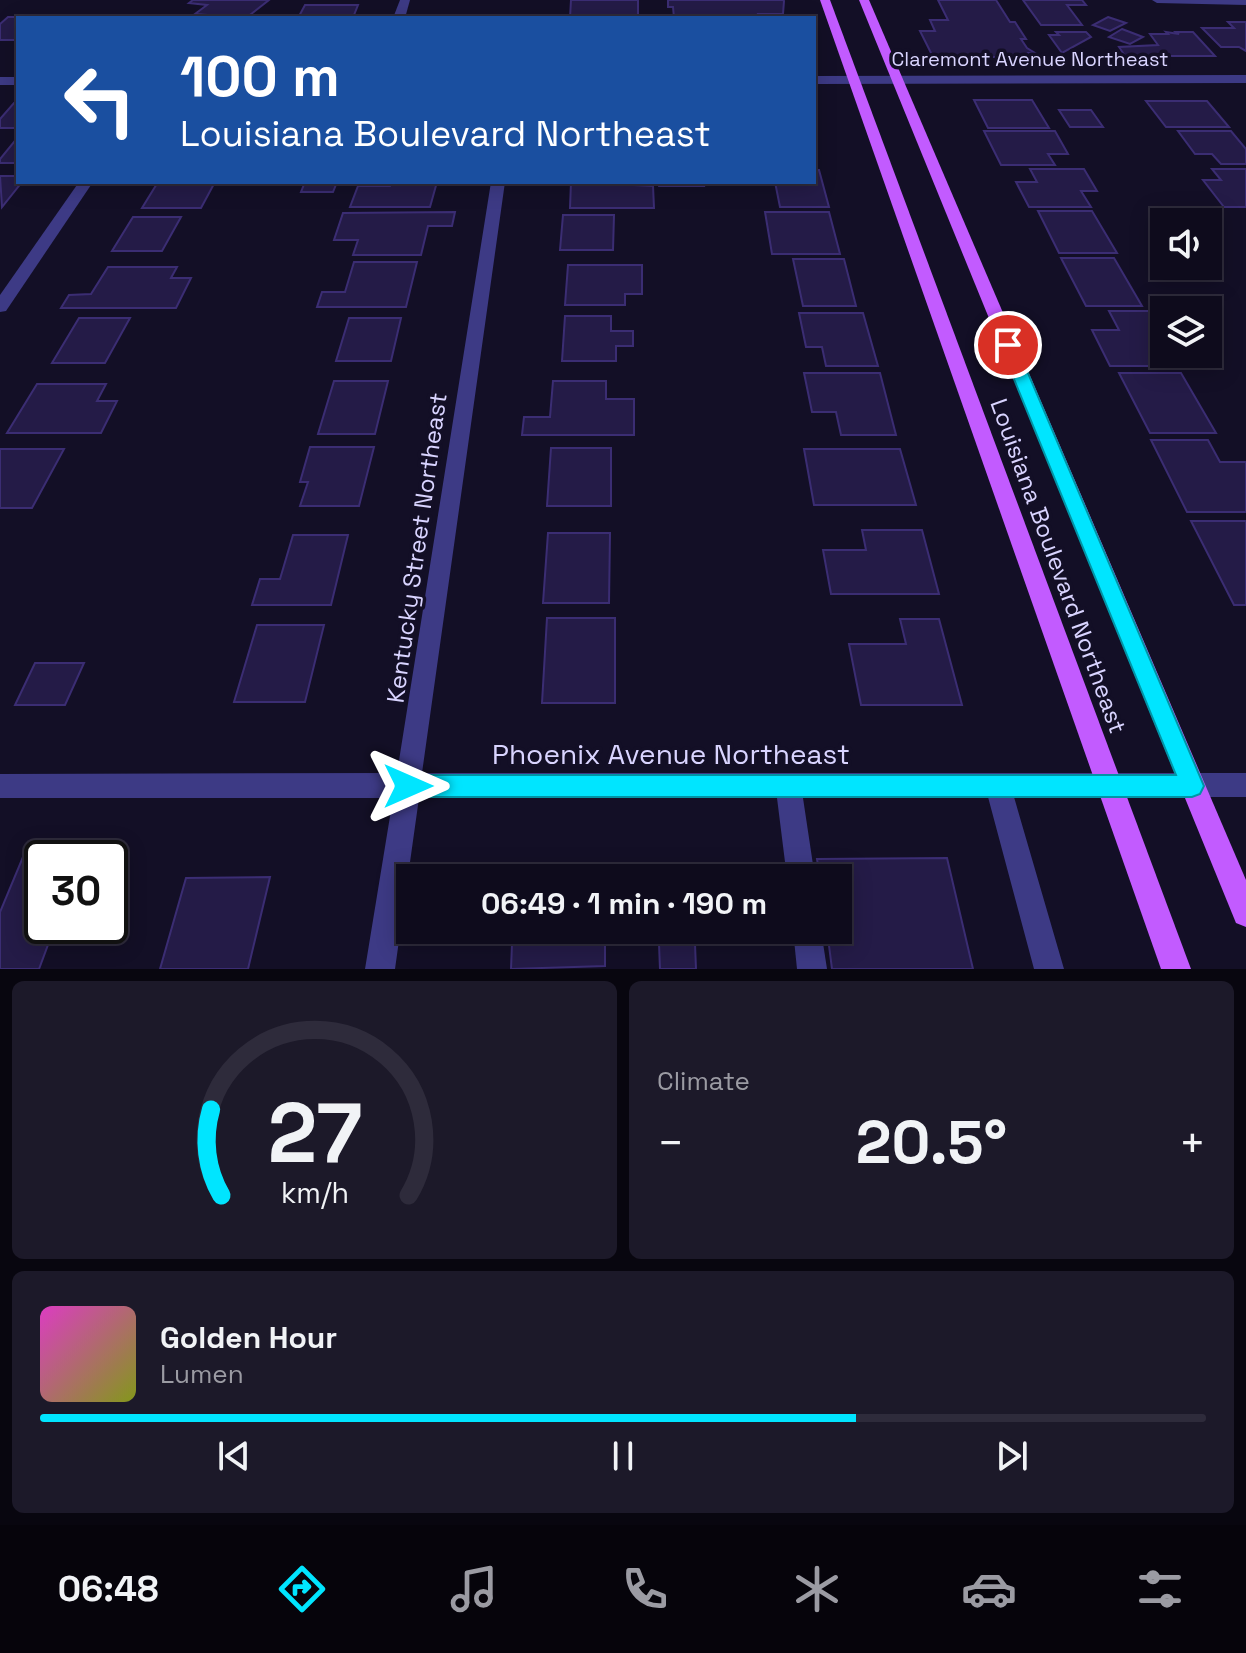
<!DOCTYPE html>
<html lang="en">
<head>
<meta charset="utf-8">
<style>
  body { margin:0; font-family:"Space Grotesk",sans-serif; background:#1c1929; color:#f1f3f6; height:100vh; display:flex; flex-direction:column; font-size:30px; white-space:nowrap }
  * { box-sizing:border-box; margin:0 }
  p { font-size:26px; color:#9b9ba3 }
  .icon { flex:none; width:44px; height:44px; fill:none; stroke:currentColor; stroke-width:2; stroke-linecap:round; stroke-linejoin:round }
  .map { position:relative; height:969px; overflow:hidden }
  .side { display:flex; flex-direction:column; gap:12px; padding:12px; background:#08060f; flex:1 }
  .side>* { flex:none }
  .hud { position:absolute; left:16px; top:16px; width:800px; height:168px; border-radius:0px; box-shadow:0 4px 20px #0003,0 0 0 2px #2e2b3b; background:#1a4fa0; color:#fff; overflow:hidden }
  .buttons { position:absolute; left:1150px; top:208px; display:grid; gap:16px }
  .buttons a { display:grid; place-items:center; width:72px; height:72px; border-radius:0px; background:#0e0b1c; box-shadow:0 4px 20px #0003,0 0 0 2px #2e2b3b; font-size:40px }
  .speed { position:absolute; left:24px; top:840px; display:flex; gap:16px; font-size:40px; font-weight:700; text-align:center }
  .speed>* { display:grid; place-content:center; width:104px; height:104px; border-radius:50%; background:#0e0b1c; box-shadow:0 4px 20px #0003,0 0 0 2px #2e2b3b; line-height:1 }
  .speed .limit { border:4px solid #111; border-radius:12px; background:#fff; color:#111 }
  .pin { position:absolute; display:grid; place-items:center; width:68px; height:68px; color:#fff; margin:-34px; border:4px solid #fff; border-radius:50%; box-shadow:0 2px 8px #0007 }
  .me { position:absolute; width:88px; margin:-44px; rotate:90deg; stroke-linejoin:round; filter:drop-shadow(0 0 6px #0008) }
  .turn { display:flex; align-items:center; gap:28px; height:168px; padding:0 32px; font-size:36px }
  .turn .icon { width:104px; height:104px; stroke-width:2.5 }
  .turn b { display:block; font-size:56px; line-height:68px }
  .big { font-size:60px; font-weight:700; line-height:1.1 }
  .side .card { flex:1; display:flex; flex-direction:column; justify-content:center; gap:12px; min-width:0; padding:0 28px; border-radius:12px; background:#1c1929 }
  .side .dial { align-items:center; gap:0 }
  .dial svg { height:208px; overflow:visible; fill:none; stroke:#2e2b3b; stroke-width:7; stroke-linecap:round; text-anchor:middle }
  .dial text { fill:#f1f3f6; stroke:none }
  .song { display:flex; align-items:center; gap:24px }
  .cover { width:96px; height:96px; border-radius:12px; background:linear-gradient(135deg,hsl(310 70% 55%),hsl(70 70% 35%)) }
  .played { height:8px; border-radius:4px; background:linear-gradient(90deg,#00e5ff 70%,#2e2b3b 70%) }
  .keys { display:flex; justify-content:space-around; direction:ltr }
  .heat { display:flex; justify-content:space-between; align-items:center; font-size:44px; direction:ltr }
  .side .tiles { flex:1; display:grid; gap:12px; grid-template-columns:1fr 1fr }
  .card:last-child { grid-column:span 2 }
  .trip { position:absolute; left:396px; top:864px; width:456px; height:80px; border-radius:0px; background:#0e0b1c; box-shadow:0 4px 20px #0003,0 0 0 2px #2e2b3b; font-weight:700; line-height:80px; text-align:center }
  .tab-bar { display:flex; height:128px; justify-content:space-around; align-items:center; background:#06040b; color:#9b9ba3 }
  .tab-bar .icon { width:56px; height:56px }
  .tab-bar .selected { color:#00e5ff }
  .tab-bar b { font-size:36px; color:#f1f3f6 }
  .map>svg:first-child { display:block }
</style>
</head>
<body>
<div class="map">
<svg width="1246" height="969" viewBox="0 0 1246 969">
  <rect width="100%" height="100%" fill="#130f26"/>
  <g fill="#241b47" stroke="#3b2d73" stroke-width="2">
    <path d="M193,0H269L246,18L195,14L207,5L189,3Z"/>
    <path d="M571,0H638V18H570Z"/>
    <path d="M668,0H783L784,1L783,14H758L759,18H674L673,7H668Z"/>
    <path d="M938,0H996L1010,22H1015L1026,39H1021L1027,48L1035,53H1029L1033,57H933L920,31H935L930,20H948Z"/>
    <path d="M1023,0H1082L1086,5H1067L1082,25H1041Z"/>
    <path d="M305,5H358L354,15H339L337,18H298Z"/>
    <path d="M8,17H70L18,18V40H0V24Z"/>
    <path d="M1108,17L1126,23L1110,31L1093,25Z"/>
    <path d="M1228,22H1246V51L1239,47H1221L1202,28H1234Z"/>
    <path d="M1122,29L1143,37L1130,44L1109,37Z"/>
    <path d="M1056,32H1086L1091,37L1062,53L1049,35H1059Z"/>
    <path d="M1166,32L1179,34L1176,32H1193L1215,56H1125L1119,47L1158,45L1150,34H1168Z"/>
    <path d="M974,100H1032L1049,128H988Z"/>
    <path d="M1146,101H1207L1229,127H1166Z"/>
    <path d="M14,103H18V128H0V119Z"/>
    <path d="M1059,110H1091L1103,127H1070Z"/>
    <path d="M984,131H1055L1068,154H1048L1055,165H1001Z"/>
    <path d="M1178,131H1231L1246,149V164H1221L1212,154H1195Z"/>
    <path d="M18,137V163H0V159Z"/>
    <path d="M1030,169H1084L1097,191H1081L1091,207H1029L1016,182H1037Z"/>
    <path d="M1212,169H1246V207H1224L1203,180H1221Z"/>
    <path d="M814,170H819L829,207H780L775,182H814Z"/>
    <path d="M0,176H18V182H22L2,207Z"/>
    <path d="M158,182H215L201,208H142Z"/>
    <path d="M305,182H337L333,192H301Z"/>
    <path d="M391,182H437L430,207H350L358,186H390Z"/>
    <path d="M571,182L653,186L654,208H570Z"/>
    <path d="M658,182H703L704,186H659Z"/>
    <path d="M1038,211H1092L1117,253H1059Z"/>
    <path d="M455,212L452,226H428L421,255H353L358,240H334L343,213Z"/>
    <path d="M765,212H829L840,254H772Z"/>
    <path d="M563,215H614L613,250H560Z"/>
    <path d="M133,217H181L162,251H112Z"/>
    <path d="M1061,258H1114L1142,306H1086Z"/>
    <path d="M793,259H844L856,306H803Z"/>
    <path d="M354,262H417L406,307H317L322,292H345Z"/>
    <path d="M568,265H642V294H625V305H565Z"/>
    <path d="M108,267H177L171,278H191L176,308H61L69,295L91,294Z"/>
    <path d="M1109,311H1164V354H1193L1200,366H1110L1092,330H1119Z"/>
    <path d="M799,313H863L878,366H826L822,347H806Z"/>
    <path d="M565,316H611V331H633V346H616V361H562Z"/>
    <path d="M79,318H130L105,363H52Z"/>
    <path d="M349,318H401L391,361H336Z"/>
    <path d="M804,373H880L896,435H841L836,412H812Z"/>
    <path d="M1119,373H1181L1216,433H1150Z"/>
    <path d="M334,381H388L375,434H318Z"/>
    <path d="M553,381H606V399H634V435H522L524,417H550Z"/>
    <path d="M37,384H106L97,401H117L101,433H7Z"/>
    <path d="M1151,440H1208L1220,462H1246V512H1187Z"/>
    <path d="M310,447H374L359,506H300L308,482H300Z"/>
    <path d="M551,448H611V506H547Z"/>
    <path d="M0,449H64L32,508H0Z"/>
    <path d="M804,449H900L916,505H814Z"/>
    <path d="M1191,521H1246V605H1234Z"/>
    <path d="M862,530H922L939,594H831L823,550H866Z"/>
    <path d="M548,533H610L609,603H543Z"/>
    <path d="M293,535H348L331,605H252L260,579H280Z"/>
    <path d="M547,618H615V703H542Z"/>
    <path d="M900,619H939L962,705H861L849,644H906Z"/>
    <path d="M257,625H324L305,702H234Z"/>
    <path d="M35,663H84L65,705H15Z"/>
    <path d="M28,845H86L81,858H42V926H55L39,969H0V912Z"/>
    <path d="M947,858L973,969H832L827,930H838V878H820L817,859Z"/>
    <path d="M270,877L248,969H160L186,878Z"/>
    <path d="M524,930H605V966L511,969L512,944H523Z"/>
    <path d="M659,944H695L696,969H660Z"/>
  </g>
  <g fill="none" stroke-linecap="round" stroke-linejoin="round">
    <g fill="#3d3a85" fill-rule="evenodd">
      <path d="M400,0H410L405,18H393Z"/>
      <path d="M1152,0H1246V5L1157,3Z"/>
      <path d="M1246,75V83L814,84V76Z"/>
      <rect x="0" y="77" width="18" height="8"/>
      <path d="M79,182H93L6,311L0,312V295Z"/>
      <path d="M491,182H505L422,773H1246V797H1014L1064,969H1034L988,797L803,798L815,878H787L777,798H419L395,969H365L393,798H0V774L397,773Z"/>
      <path d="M793,930H821L827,969H797Z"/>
    </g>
    <g fill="#c25bff" fill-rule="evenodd">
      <path d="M820,0H830L1191,969H1161Z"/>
      <path d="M859,0H869L1246,880V927L1236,923Z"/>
    </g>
  </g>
  <path fill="#00e5ff" stroke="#0095a6" stroke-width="2" d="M1008,340L1016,345L1204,786L1200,794L1192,797H408L400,794L397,786L400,778L408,775H1176L1000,345Z"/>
  <g text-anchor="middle" stroke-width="7" stroke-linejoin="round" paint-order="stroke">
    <g font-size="20" fill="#d9d4ff" stroke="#130f26">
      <text x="1030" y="66">Claremont Avenue Northeast</text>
    </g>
    <g font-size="24" fill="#d9d4ff" stroke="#130f26">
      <text transform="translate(417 548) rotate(-82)" y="8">Kentucky Street Northeast</text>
      <text transform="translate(1058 566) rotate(70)" y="8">Louisiana Boulevard Northeast</text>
    </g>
    <g font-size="28" fill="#d9d4ff" stroke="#130f26">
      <text x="671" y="764">Phoenix Avenue Northeast</text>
    </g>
  </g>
</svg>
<div class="buttons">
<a><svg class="icon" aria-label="sound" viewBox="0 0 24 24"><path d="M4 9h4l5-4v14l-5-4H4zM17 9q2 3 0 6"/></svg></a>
<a><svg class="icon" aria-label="layers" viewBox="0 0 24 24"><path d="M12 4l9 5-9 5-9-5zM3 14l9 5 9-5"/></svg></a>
</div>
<div class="speed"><div class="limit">30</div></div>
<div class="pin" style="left:1008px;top:345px;background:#d93025"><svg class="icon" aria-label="arrive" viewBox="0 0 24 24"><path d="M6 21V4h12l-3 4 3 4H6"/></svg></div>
<svg class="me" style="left:408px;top:786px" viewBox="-20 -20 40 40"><path d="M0-17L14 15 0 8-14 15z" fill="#00e5ff" stroke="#fff" stroke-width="4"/></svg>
<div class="trip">06:49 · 1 min · 190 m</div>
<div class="hud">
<div class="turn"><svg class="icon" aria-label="left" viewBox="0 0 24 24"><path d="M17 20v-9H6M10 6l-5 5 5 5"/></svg><div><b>100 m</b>Louisiana Boulevard Northeast</div></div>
</div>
</div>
<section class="side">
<div class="tiles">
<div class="card dial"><svg viewBox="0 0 100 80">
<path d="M14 69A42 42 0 1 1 86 69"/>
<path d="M14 69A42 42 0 0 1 10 36" stroke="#00e5ff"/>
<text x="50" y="56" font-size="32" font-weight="700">27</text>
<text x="50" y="72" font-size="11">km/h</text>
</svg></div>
<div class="card"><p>Climate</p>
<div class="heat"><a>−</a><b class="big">20.5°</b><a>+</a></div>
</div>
<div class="card">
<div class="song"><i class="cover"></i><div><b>Golden Hour</b><p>Lumen</p></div></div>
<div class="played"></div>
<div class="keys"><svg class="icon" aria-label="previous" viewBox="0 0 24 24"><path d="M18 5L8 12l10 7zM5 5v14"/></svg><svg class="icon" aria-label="pause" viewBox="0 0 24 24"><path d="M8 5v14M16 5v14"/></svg><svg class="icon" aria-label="next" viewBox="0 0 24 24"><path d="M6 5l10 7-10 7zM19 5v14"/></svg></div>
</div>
</div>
</section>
<nav class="tab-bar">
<b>06:48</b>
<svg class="icon selected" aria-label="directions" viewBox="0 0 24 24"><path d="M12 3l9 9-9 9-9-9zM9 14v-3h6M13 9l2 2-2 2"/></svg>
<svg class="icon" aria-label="music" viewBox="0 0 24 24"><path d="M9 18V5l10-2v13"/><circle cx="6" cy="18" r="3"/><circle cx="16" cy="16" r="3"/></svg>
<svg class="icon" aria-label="phone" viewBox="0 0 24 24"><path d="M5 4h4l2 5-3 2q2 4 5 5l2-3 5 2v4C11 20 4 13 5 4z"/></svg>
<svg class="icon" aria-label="climate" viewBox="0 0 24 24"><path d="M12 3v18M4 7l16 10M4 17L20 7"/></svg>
<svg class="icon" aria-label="car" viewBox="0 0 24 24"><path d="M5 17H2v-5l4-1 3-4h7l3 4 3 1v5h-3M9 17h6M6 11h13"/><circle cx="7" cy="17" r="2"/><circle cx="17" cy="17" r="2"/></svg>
<svg class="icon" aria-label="filters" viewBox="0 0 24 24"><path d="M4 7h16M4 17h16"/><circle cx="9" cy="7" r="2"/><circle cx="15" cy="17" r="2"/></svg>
</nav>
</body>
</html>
